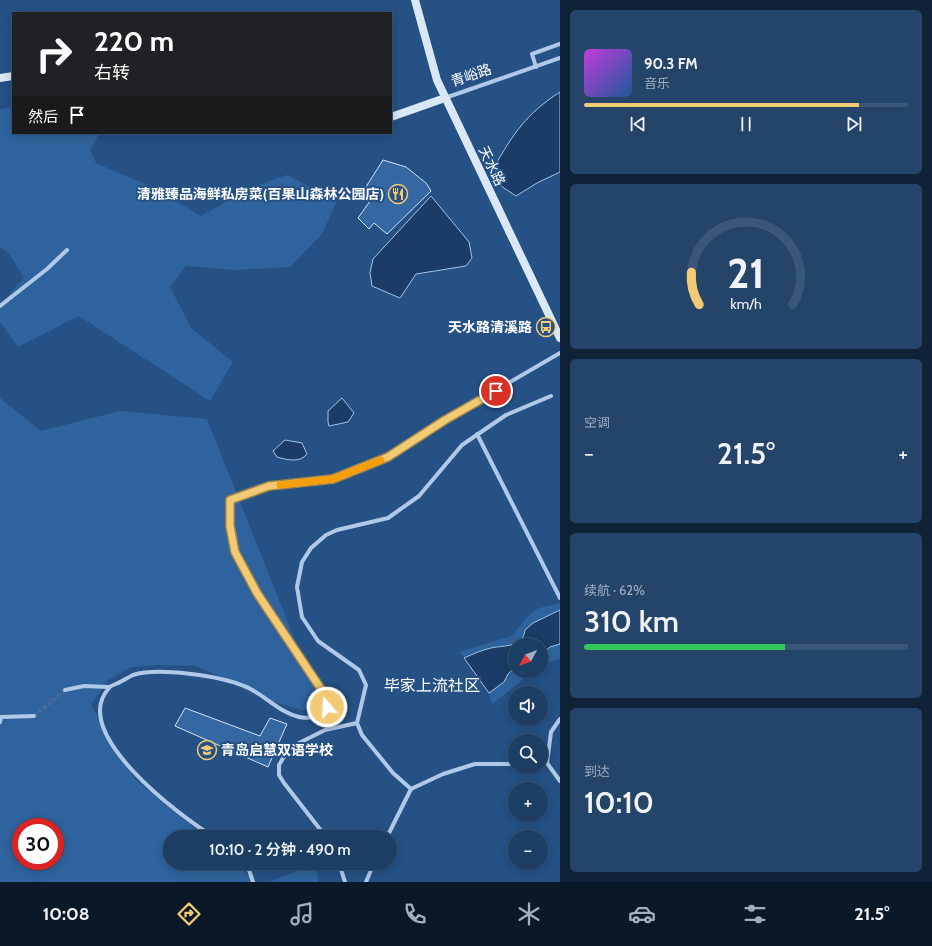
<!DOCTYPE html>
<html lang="zh">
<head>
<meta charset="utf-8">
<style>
  body { margin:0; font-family:Cabin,"Noto Sans SC",sans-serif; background:#25446a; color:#f1f3f6; height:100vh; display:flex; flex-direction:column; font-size:15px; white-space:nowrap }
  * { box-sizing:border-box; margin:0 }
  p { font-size:13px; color:#a0aebf }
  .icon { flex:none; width:22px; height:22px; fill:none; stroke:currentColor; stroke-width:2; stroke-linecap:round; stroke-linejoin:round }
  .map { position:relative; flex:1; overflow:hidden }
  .panel { display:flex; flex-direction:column; gap:10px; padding:10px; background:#0f2237; width:372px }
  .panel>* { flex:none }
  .banner { position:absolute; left:12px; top:12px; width:380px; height:122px; border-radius:0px; box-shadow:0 2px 10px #0003,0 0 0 1px #3a5678; background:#202124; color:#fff; overflow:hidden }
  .needle { width:26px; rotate:229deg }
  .controls { position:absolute; left:508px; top:638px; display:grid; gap:8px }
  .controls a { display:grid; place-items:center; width:40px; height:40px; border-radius:50%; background:#1c3d64; box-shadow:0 2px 10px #0003,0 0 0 1px #3a5678; font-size:20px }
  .speed { position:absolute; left:12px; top:818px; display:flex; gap:8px; font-size:20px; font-weight:700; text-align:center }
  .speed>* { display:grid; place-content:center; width:52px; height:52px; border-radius:50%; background:#1c3d64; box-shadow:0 2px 10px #0003,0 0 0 1px #3a5678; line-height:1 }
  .speed .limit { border:6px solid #d22; background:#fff; color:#111 }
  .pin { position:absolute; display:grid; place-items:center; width:34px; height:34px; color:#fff; margin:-17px; border:2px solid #fff; border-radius:50%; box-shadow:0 1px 4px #0007 }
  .me { position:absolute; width:44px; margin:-22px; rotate:341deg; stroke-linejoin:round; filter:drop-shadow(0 0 3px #0008) }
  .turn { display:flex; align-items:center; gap:14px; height:84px; padding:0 16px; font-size:18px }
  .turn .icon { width:52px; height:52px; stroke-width:2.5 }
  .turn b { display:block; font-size:28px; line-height:34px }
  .then { display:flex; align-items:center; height:38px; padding:0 16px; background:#0003; gap:8px; font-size:15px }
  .big { font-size:30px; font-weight:600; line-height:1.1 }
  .panel .widget { flex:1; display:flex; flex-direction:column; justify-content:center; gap:6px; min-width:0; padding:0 14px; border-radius:6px; background:#25446a }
  .panel .dial { align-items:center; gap:0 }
  .dial svg { height:104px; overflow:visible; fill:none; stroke:#3a5678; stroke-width:7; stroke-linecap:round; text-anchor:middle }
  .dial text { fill:#f1f3f6; stroke:none }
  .song { display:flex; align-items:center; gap:12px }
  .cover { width:48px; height:48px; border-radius:6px; background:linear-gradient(135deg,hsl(290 70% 55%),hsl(210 70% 35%)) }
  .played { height:4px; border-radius:2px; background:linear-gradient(90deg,#f2ca73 85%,#3a5678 85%) }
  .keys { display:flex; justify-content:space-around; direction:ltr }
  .heat { display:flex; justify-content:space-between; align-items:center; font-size:22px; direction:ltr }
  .charge { height:6px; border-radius:3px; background:linear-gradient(90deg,#34c759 62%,#3a5678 0) }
  .trip { position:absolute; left:163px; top:830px; width:234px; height:40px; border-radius:20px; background:#1c3d64; box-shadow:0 2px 10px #0003,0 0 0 1px #3a5678; font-weight:600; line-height:40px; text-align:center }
  .tabs { display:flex; height:64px; justify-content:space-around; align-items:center; background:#0b1828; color:#a0aebf }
  .tabs .icon { width:28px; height:28px }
  .tabs .on { color:#f2ca73 }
  .tabs b { font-size:18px; color:#f1f3f6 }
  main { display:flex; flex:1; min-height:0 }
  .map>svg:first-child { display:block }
</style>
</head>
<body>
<main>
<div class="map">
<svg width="560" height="882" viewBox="0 0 560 882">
  <rect width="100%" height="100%" fill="#255185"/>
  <g fill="#2f639d" fill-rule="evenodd">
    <path d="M13,107V133H100L90,150L96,163L154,188L201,216L250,188L287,175L337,201L322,234L290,267L235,270L186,266L170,287L191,328L233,362L210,401L79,316L18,347L0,322V305L24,278L8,252L0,247V109Z"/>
    <path d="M0,398L41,431L120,411L207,419L320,703L303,710L274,702L196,666L159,665L131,667L107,681L91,705L135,779L204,837H170V863H235L255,882H0ZM21,827H55V861H21Z"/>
    <path d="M560,603V659L541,666V645H515V671H531L519,683L492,704C487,684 473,666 459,652L512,636L530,614L539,608Z"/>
    <path d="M294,863H315L319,882H269L297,871Z"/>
  </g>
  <g fill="#1a3c66" stroke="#a4c5e9">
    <path d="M560,92V172L537,183L516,196L501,186L494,167C514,133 526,114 560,92Z"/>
    <path d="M431,196L469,242L472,258L466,266L416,274L400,298L372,286L370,273L373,259Z"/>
    <path d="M342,398L354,413L348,422L329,426L328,422V411Z"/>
    <path d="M285,440L302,443L307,454C300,463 287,460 277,457L273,451Z"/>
    <path d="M560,610V644L550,647L541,654V645H515V667L508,674L504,682L489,693L464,658C473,654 482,650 491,648C505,645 523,648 525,630L533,623Z"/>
  </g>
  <g fill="#3568a2" stroke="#d3e4f6">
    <path d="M383,160L406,167L426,183L431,191L387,234L374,223L369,229L358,218L373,197L364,190Z"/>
    <path d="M185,708L260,736L270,718L287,724L268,767L175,726Z"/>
  </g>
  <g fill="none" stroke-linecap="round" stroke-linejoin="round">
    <path stroke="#466b97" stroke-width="4" stroke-dasharray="4 2" stroke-linecap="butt" d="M34,716L65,690"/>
    <g stroke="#afcae8" stroke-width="4">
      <path d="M536,67L532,54L560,44"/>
      <path d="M445,98L560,58"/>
      <path d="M0,306L47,269L67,250"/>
      <path d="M477,434L560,598"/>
      <path d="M65,690L84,686L109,687"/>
      <path d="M560,719L551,732L547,763L560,781"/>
      <path d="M0,722L1,717L34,716"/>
      <path d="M411,789L393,773L362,735L357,723L366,685L359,670L318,641L302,617L297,587L302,562L311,548L326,535L337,530L388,518L419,496L462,445L506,415L551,396"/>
      <path d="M214,837C181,817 68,733 109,688C111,685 117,684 120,682C124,680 129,677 133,675C158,667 220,676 244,686C263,693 278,712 299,717C308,719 316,717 324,712L328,701L325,695L257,593L235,552L229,526L230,500L269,486L333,479L388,457L445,420L560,353"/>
      <path d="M326,837L284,783L279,775V765L289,748L325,730L357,723"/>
      <path d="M387,837L411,789L443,774L475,764H515"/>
      <path d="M244,863L248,867L253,882"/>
      <path d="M339,863L345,882"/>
      <path d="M366,882L374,863"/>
    </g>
    <g stroke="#d9e7f7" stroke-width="8">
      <path d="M415,0L437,80L560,338"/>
      <path d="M0,78L13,76"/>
      <path d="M391,117L445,98"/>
    </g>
  </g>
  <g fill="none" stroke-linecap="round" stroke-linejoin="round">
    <defs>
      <path id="route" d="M327,707L328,701L325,695L257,593L235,552L230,526V500L269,486L333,479L388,457L445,420L496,391"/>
    </defs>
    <use href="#route" stroke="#9d834b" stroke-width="10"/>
    <use href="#route" stroke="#f2ca73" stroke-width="7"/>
    <path stroke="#f59e0b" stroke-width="7" d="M280,485L333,479L381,460"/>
  </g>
  <defs>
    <symbol id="restaurant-ring" viewBox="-11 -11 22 22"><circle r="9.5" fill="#255185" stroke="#f2ca73" stroke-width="1.5"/><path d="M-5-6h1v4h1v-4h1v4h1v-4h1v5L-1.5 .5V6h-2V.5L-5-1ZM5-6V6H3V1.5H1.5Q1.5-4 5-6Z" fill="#f2ca73"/></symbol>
    <symbol id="bus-ring" viewBox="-11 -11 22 22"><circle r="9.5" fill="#255185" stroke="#f2ca73" stroke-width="1.5"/><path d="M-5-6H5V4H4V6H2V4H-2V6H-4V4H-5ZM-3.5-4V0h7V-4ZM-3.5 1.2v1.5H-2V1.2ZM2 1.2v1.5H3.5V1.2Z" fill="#f2ca73"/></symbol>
    <symbol id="school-ring" viewBox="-11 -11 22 22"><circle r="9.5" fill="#255185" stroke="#f2ca73" stroke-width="1.5"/><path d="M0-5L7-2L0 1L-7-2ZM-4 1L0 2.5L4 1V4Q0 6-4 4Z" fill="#f2ca73"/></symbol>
  </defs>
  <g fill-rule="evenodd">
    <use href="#restaurant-ring" x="387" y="183" width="22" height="22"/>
    <use href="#bus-ring" x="535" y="316" width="22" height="22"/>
    <use href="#school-ring" x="196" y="739" width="22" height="22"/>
  </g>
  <g text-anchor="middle" stroke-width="4" stroke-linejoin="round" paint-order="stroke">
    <g font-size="14" fill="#fff" stroke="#255185">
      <text transform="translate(471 75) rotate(-19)" y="5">青峪路</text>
      <text transform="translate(492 166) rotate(64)" y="5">天水路</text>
    </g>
    <g font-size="14" font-weight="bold" fill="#fff" stroke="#255185" text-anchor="end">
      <text x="384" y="199">清雅臻品海鲜私房菜(百果山森林公园店)</text>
      <text x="532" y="332">天水路清溪路</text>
      <text x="221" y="755" text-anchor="start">青岛启慧双语学校</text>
    </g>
    <g font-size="16" fill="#fff" stroke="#255185">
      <text x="432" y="691">毕家上流社区</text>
    </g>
  </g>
</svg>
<div class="controls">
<a><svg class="needle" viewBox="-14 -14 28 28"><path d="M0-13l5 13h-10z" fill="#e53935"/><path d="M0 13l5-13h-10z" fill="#a0aebf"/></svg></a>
<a><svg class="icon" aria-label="sound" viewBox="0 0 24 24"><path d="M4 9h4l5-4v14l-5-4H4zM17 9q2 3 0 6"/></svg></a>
<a><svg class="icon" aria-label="search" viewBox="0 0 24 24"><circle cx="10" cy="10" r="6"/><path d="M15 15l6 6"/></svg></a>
<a>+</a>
<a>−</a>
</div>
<div class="speed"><div class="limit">30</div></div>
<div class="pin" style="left:496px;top:391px;background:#d93025"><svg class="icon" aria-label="arrive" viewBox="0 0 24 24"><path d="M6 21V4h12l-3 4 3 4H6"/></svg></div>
<svg class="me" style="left:327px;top:707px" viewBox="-20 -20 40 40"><circle r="17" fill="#f2ca73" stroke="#fff" stroke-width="3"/><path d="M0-11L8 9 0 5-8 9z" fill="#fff"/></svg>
<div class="trip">10:10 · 2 分钟 · 490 m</div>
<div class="banner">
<div class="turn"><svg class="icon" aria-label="right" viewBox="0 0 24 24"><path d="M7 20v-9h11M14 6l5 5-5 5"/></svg><div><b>220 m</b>右转</div></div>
<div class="then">然后<svg class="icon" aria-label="arrive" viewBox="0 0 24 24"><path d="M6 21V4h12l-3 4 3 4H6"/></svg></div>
</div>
</div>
<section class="panel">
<div class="widget">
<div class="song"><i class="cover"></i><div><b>90.3 FM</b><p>音乐</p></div></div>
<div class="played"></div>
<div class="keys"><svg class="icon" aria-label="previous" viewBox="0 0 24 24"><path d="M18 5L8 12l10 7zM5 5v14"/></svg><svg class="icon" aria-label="pause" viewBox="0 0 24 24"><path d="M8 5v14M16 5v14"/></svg><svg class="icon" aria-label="next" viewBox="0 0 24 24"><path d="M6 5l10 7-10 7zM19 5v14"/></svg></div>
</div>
<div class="widget dial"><svg viewBox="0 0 100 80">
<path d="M14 69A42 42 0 1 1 86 69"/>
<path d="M14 69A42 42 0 0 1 8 44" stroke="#f2ca73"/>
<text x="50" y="56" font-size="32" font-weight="700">21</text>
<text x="50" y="72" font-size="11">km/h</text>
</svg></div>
<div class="widget"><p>空调</p>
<div class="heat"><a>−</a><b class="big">21.5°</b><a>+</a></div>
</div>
<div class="widget"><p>续航 · 62%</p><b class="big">310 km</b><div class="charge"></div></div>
<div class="widget"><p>到达</p><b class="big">10:10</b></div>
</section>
</main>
<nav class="tabs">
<b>10:08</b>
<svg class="icon on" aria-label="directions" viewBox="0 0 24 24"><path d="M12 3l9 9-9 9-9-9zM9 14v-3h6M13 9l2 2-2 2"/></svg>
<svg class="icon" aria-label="music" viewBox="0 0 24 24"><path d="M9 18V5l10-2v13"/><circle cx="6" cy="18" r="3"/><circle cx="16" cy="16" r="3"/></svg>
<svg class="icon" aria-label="phone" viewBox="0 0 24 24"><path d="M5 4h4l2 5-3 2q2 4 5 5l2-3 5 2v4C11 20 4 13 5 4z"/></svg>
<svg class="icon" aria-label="climate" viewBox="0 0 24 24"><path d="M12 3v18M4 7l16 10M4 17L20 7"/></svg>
<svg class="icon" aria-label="car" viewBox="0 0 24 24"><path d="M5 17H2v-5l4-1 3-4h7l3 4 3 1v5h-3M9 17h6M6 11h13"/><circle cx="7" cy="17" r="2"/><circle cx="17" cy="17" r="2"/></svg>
<svg class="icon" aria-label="filters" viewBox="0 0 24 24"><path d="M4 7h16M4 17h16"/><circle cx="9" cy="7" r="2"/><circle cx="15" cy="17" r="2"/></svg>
<b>21.5°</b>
</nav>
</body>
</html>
